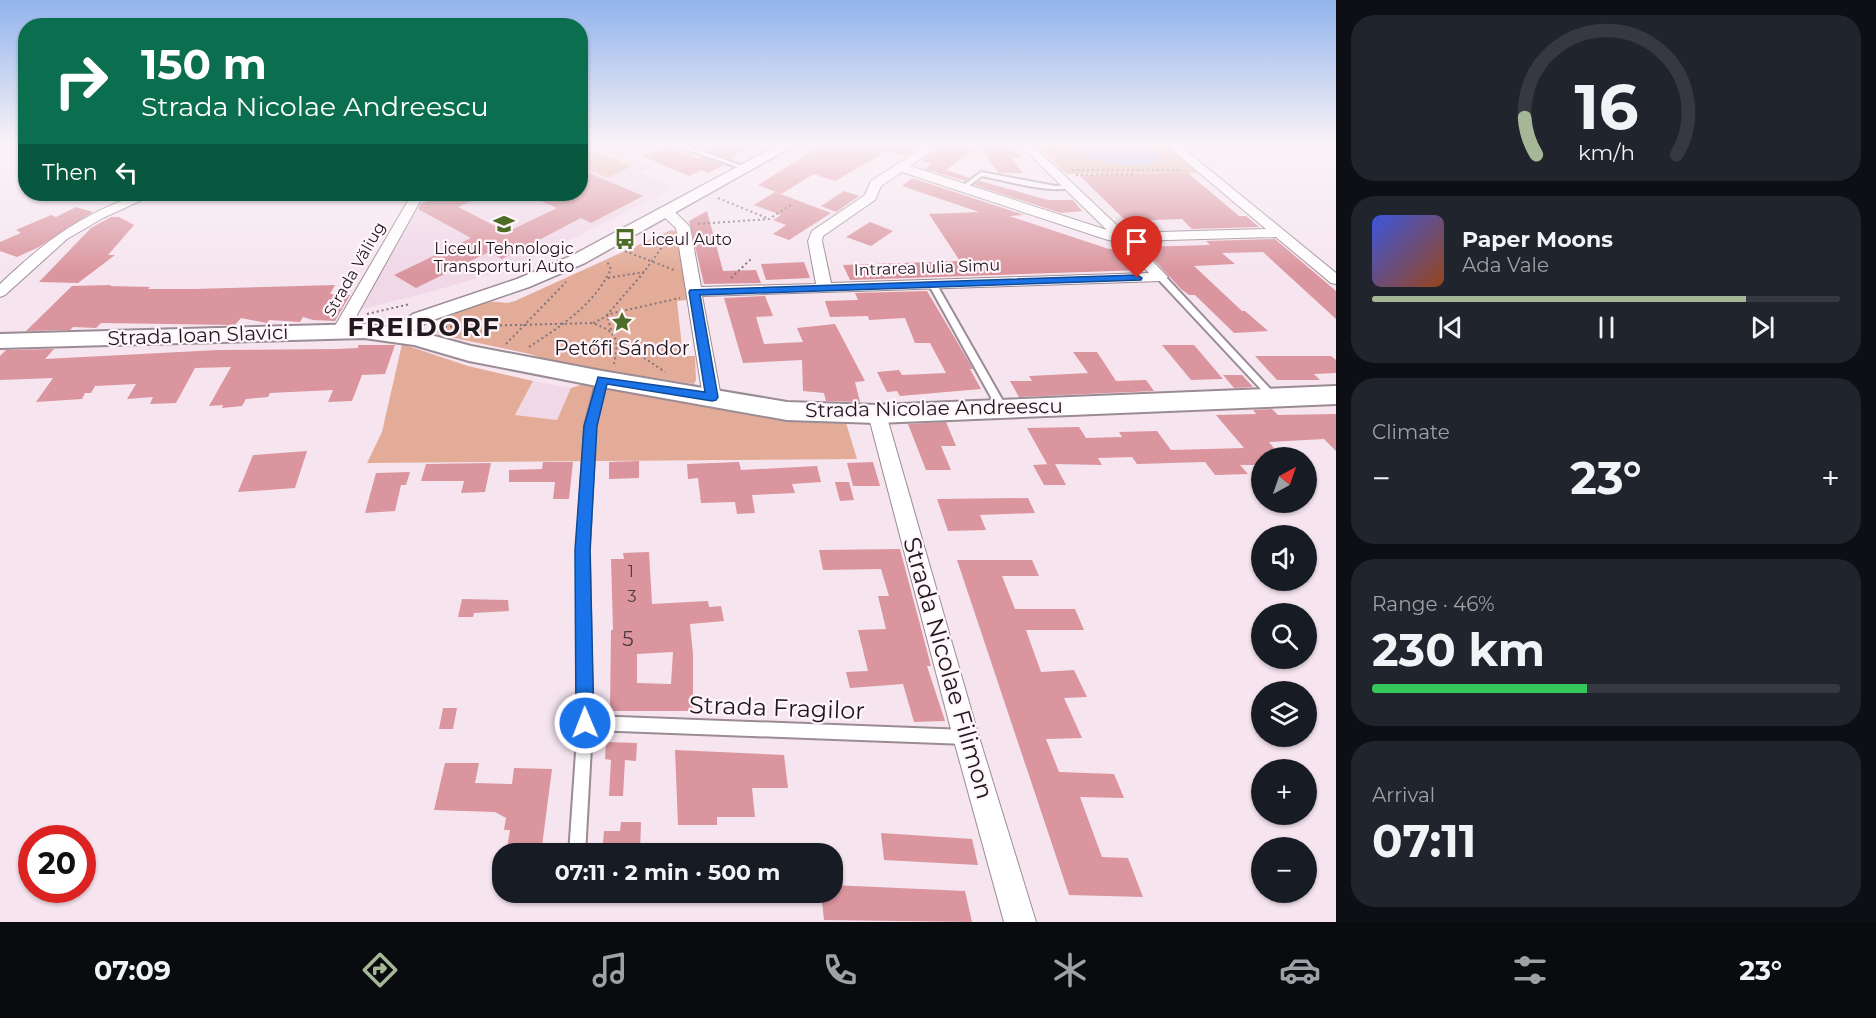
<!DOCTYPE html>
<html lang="en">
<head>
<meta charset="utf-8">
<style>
  body { margin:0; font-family:Montserrat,sans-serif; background:#20242c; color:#f1f3f6; height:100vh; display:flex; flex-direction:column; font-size:22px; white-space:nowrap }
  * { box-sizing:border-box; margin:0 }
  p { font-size:20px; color:#9ea1a6 }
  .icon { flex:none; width:33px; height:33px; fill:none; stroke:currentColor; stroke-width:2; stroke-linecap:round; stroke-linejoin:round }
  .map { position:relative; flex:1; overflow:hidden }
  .drawer { display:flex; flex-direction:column; gap:15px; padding:15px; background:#0d0f14; width:540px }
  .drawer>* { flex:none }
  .guide { position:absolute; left:18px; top:18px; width:570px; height:183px; border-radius:24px; box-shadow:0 2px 4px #0004; background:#0b6e4f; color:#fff; overflow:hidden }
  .needle { width:39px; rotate:40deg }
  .tools { position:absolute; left:1251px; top:447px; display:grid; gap:12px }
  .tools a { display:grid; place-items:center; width:66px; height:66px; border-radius:50%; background:#171b24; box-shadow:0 2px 4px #0004; font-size:30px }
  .speed { position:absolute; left:18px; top:825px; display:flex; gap:12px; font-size:30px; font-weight:700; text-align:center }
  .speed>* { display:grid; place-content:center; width:78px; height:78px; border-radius:50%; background:#171b24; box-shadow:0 2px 4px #0004; line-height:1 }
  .speed .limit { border:9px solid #d22; background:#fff; color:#111 }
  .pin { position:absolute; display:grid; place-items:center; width:51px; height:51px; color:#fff; margin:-62px -26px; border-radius:50% 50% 50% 0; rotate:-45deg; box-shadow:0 0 6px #0007 }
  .pin .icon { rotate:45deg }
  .me { position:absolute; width:66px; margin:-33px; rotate:359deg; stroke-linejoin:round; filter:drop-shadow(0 0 4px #0008) }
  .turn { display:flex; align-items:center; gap:21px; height:126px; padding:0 24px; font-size:27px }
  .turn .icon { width:78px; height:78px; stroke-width:2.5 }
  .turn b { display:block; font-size:42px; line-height:51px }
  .then { display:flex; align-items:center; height:57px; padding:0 24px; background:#0003; gap:12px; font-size:22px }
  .big { font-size:45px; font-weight:700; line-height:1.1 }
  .drawer .tile { flex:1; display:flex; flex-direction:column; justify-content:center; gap:9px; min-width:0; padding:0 21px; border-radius:24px; background:#20242c }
  .drawer .dial { align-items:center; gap:0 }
  .dial svg { height:156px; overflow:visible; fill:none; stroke:#363941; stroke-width:7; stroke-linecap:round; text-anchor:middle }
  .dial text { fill:#f1f3f6; stroke:none }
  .song { display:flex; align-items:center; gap:18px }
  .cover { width:72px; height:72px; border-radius:9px; background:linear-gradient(135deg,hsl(230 70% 55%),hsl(20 70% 35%)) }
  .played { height:6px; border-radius:3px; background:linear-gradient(90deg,#a6b798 80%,#363941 80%) }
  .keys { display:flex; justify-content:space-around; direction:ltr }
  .heat { display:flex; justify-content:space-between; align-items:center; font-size:33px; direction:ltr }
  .charge { height:9px; border-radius:4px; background:linear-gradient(90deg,#34c759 46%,#363941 0) }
  .trip { position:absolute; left:492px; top:843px; width:351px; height:60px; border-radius:24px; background:#171b24; box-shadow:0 2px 4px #0004; font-weight:700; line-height:60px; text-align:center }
  .dock { display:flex; height:96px; justify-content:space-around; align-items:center; background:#090b0e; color:#9ea1a6 }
  .dock .icon { width:42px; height:42px }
  .dock .active { color:#a6b798 }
  .dock b { font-size:27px; color:#f1f3f6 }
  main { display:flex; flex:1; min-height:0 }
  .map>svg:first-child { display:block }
</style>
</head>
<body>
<main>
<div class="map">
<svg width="1336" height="922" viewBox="0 0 1336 922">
  <rect width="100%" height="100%" fill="#f6e5ef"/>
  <g fill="#f0d8e7">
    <path d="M581,144H648L625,155L651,166L640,172L676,187L540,255L490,274L434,291L358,310L423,194H580Z"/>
    <path d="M533,381L571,388L557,420L515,415Z"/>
  </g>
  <g fill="#e3ac98">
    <path d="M1036,144H1166L1200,173L1066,174Z"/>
    <path d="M584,147L632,166L608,178L581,166V148Z"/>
    <path d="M671,230L678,232L687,300L677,301L683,356H695L696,380L694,384L553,362L530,354L440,335L435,331L436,325C450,314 474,305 491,302C500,301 503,305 515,301Z"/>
    <path d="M402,344L468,366L533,381L515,415L557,420L571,388L589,382C674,399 759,421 846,423L857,459L367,463L382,432Z"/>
  </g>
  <path fill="#afb5f0" d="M1072,144H1144L1161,159C1141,174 1092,161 1072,149Z"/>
  <g fill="#da959e" fill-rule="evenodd">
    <path d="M710,144H751L731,159L706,150Z"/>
    <path d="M824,144H925L906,156L887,151L835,181L814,174L781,194L758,185Z"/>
    <path d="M944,144H1009L1020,158H1012L1023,173H999L979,146L946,170L970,178L965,181L925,169L931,164L921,161Z"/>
    <path d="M666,146L700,159L701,157L724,165L708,173L701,170L689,176L642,156Z"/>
    <path d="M580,169L643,196L591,223L581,218L502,259L489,252L416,288L394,275L471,238L418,209L421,204L445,194H488L458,207L507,232L557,208L525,194H580Z"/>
    <path d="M1188,173L1239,216H1246L1259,227L1192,229L1182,219L1126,221L1079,175Z"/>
    <path d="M912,178L1024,215L1009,216L1109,249L1121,248L1143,270L850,280L843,265L960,261L929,214L979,212L902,186Z"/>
    <path d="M980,181L1048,200H1073L1082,211L1061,213L974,185Z"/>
    <path d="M844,191L859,196L836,212L821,206Z"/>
    <path d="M775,192L831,213L789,240L773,234L786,225L773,220L781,215L754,205Z"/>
    <path d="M76,207L93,212L39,247L17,257L0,251V242L21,233L16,230L51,215L56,217Z"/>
    <path d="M707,211L723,271L756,270L761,283L704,284L689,221Z"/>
    <path d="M111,217H119L134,225L108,255H115L78,283L39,282L91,228Z"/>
    <path d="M870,222L893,231L871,246L846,237Z"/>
    <path d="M1275,239L1336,291V319L1263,252L1222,253L1235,264L1194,266L1242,311H1245L1268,331L1234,333L1195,295H1189L1181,289L1142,247L1210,245L1206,241Z"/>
    <path d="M804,262L810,278L766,280L761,264Z"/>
    <path d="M111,285L110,286L150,287L148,289H194L335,285L330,294L350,295L335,321L313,320L303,317L300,322L269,320L267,323L241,318L235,325L101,323L96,328L73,327L70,330L26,331L72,286Z"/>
    <path d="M927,291L969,362L973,369H970L981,389L900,396L897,391L887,392L877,372L899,370L902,375L946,373L930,343H915L905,318L869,320L868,316L830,317L825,301L858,300L855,293Z"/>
    <path d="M765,296L773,316L756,317L764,344L803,342L797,328L835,324L865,381L855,382L860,402L826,401L824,393L803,391L802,360L743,363L724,298Z"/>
    <path d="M358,345H395L385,374L362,375L352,401L328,402L333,390L270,393L268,397L246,399L242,406L222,408L223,405L209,406L231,367L195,368L176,403L150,404L153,397L127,399L136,384L95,386L91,393H85L82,399L36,402L53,378L0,380V356L6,350L54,349L45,359L218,350L337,349L358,348Z"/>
    <path d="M1162,345H1194L1223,379L1191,380Z"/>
    <path d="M1073,352H1097L1116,381L1146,380L1154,391L1019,397L1010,381H1032L1029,376L1088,373Z"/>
    <path d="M1255,356H1331L1336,360V373L1314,374L1320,380H1277Z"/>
    <path d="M1223,375H1242L1253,387L1234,388Z"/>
    <path d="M1272,409L1278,415L1336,414V451L1324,439L1269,442L1282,458H1262V469L1258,465H1240L1248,474L1215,475L1205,462L1137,464L1132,457L1098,458L1102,465L1055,464L1066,485H1044L1033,465L1051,464H1047L1027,428L1079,427L1086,438L1122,437L1119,432L1157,431L1171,450L1244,448L1216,415L1256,414L1253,410Z"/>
    <path d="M946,422L956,446H941L951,470H926L908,424Z"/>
    <path d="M307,451L295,488L238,492L253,455Z"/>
    <path d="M639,461V478L609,479V462Z"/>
    <path d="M543,462H573L569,499H553L555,482H509V470L542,469Z"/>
    <path d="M739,462L741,470L817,466L821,482L792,484L795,493L752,495L755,513L737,514L735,502L701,503L698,478L688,479L687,464Z"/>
    <path d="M873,462L880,486H853L847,463Z"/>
    <path d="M491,463L485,492L461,493L464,481H421L426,464Z"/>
    <path d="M410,472L406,485H401L395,511L365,513L376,473Z"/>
    <path d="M835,482H849L854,500L840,501Z"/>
    <path d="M1028,498L1035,513L980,515L986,530L948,531L937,499Z"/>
    <path d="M900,549L931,666H927L945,721L914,722L903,684L850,688L846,672L868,671L858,630L886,629L878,596H889L881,569L823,570L819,550Z"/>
    <path d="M649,552L652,604L708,601L709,607L721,606L724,621L690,624L693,654V711H610L611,630H613L611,559H624L623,553ZM673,652L671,684L637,683V654Z"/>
    <path d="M957,560H1032L1039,576H1002L1015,609H1075L1084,630H1026L1041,672L1074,670L1087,697L1064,698L1082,738L1046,739L1059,772L1114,774L1124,798L1080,797L1102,857L1128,858L1143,897L1069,895Z"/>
    <path d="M462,599L508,600L509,611L474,613L473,617H458Z"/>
    <path d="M443,708H457L453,729H439Z"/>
    <path d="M606,742L637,743L636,761L625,760L623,796H609L611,760L605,759Z"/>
    <path d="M675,750L784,755L788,788H752L755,817H717V825H678Z"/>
    <path d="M445,763H479L475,783L512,784L514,768L552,769L541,854H506L510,830H504L506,818L495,812L434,810Z"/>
    <path d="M621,822H641L640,854H602L604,831H620Z"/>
    <path d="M881,833L972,839L978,865L884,860Z"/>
    <path d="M832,885L965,891L972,922L824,920L821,892H832Z"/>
  </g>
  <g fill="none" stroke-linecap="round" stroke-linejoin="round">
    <defs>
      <g id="service">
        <path d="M675,144L688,146L748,168L743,169L685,149L673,147V145Z"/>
        <path d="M981,172L1055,186L1068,185L1071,187C1056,195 1002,180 982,176L965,189H961V187Z"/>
        <path d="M1158,275H1164L1277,396L1279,398L1277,400H1271L1158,279Z"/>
        <path d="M930,283H933L937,285L1007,408L1005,410H999L997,408L929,285Z"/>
        <path d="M602,376L607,379L595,426L589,550L592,716L966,730L971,732L973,737L971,742L966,744L592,730L585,854H569L578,723L577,550L585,426L597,379Z"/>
      </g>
      <g id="minor">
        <path d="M929,144H942L910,166L1107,230L1019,144H1031L1125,233L1266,229L1165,144H1178L1336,273V284L1331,283L1276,237L1133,241L1168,277L1161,281L702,296L721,397L718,401H706L703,397L676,228L661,214L659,211L661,208H671L690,227L701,287L816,284L808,241L812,231L865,195L871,181ZM902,172L1108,240L1117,241L1149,273L831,283L822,241L823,236L875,200L881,186Z"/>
        <path d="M139,194H155L103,218L67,239L5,295L0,297V284C46,240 79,216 139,194Z"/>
        <path d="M412,194H424L348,331L346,334H334L332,331Z"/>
        <path d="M877,408L883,410L886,414L979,737L1036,922H1004L953,737L868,414L871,410Z"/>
      </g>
      <path id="tertiary" d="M780,144H797L585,263L529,287L427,322L403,338H389L386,334L413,314L517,279L573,255Z"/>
      <path id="secondary" d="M364,324L416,331L471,346L602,371L787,402L877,405L1336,386V404L877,423L787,420L602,387L469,361L414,345L364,338L0,348V334Z"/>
    </defs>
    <use href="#service" stroke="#9a8b95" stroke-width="4"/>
    <use href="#minor" stroke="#9a8b95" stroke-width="2"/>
    <use href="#tertiary" stroke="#9a8b95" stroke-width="3"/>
    <use href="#secondary" stroke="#9a8b95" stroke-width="4"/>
    <g stroke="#80757c" stroke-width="2" stroke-dasharray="2 3" stroke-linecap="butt">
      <path d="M1050,151L1054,149L1055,144"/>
      <path d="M1072,170H1182"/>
      <path d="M1076,175L1134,174"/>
      <path d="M718,198L767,218"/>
      <path d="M698,224L769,219L791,205"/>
      <path d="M625,251L674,270"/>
      <path d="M608,278L644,272"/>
      <path d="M731,278L751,259"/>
      <path d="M367,314L410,304"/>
      <path d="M593,323L613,313L680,298"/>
      <path d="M440,327L593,323C618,333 619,338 614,364"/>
      <path d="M611,330L607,315L644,272L668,239"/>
      <path d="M619,341L665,372"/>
      <path d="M506,344L566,282"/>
      <path d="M529,347C561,326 594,305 611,269L606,260"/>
    </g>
    <use href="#service" fill="#fff" fill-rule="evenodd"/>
    <use href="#minor" fill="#fff" fill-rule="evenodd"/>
    <use href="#tertiary" fill="#fff" fill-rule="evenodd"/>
    <use href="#secondary" fill="#fff" fill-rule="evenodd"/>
  </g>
  <linearGradient id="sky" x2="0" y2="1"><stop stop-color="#91b4eb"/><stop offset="0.53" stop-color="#fbf3f8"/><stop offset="1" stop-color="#fbf3f8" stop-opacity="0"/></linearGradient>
  <rect width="1336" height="273" fill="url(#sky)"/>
  <path fill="#1a73e8" stroke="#114b97" stroke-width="1.5" d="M1137,275L1142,278L1141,280L700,295L718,397L716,400L712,401L607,384L597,426L590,550L594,723L591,729L585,732L579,729L576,723L575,550L584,426L598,377L705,392L689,292L690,290Z"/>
  <defs>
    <symbol id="school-bare" viewBox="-9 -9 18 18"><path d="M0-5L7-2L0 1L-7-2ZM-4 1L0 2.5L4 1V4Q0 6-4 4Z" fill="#4b6d25" stroke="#fff5fb" stroke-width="2.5" paint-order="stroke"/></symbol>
    <symbol id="bus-bare" viewBox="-9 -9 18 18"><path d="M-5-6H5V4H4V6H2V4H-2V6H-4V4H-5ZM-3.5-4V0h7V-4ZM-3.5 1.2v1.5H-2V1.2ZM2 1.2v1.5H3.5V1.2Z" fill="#4b6d25" stroke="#fff5fb" stroke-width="2.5" paint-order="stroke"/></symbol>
    <symbol id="sight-bare" viewBox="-9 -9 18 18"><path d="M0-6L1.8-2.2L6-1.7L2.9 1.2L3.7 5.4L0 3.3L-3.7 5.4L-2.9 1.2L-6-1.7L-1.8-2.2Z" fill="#4b6d25" stroke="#fff5fb" stroke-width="2.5" paint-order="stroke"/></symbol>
  </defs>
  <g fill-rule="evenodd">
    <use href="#school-bare" x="489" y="209" width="30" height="30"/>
    <use href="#bus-bare" x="610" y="224" width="30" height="30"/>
    <use href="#sight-bare" x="607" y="307" width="30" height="30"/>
  </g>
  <g text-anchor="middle" stroke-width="4.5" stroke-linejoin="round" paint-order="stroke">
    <g font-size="16" fill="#1f191d" stroke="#fff5fb" text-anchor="start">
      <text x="642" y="245">Liceul Auto</text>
      <text x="504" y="254" text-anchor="middle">Liceul Tehnologic<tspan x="504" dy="18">Transporturi Auto</tspan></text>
    </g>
    <g font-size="16" fill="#1f191d" stroke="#fff5fb">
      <text transform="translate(927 267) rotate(-2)" y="6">Intrarea Iulia Simu</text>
      <text transform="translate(354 269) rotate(-60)" y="6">Strada Văliug</text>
    </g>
    <g font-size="16" fill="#4e383d">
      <text x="631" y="577">1</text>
      <text x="632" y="602">3</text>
    </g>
    <g font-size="20" fill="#1f191d" stroke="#fff5fb">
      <text transform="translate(198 335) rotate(-2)" y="7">Strada Ioan Slavici</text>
      <text transform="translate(934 408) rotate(-1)" y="7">Strada Nicolae Andreescu</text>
    </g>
    <g font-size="20" fill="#1f191d" stroke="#fff5fb">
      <text x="622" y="355">Petőfi Sándor</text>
    </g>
    <g font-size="20" fill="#4e383d">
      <text x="628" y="646">5</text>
    </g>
    <g font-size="24" fill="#1f191d" stroke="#fff5fb">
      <text transform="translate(948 668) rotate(74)" y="8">Strada Nicolae Filimon</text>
      <text transform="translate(777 708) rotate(2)" y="8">Strada Fragilor</text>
    </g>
    <g font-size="26" font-weight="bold" letter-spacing="1.5" fill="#1f191d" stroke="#fff5fb">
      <text x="424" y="336">FREIDORF</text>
    </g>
  </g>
</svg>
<div class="tools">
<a><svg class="needle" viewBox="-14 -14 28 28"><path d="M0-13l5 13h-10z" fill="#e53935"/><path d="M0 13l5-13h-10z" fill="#9ea1a6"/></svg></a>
<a><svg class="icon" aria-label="sound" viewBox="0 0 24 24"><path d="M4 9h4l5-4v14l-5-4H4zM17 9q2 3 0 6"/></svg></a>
<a><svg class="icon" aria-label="search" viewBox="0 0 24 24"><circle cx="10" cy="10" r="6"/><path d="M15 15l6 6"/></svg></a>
<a><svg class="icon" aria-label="layers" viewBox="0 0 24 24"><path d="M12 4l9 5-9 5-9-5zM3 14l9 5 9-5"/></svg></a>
<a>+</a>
<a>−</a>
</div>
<div class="speed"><div class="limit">20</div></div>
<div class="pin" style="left:1137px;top:278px;background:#d93025"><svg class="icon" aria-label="arrive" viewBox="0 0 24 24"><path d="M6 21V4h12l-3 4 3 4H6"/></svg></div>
<svg class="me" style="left:585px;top:723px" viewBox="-20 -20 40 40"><circle r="17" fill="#1a73e8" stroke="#fff" stroke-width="3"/><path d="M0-11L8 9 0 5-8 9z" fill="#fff"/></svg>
<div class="trip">07:11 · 2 min · 500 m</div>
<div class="guide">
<div class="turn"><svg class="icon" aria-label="right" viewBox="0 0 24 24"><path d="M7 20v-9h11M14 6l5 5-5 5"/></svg><div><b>150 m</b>Strada Nicolae Andreescu</div></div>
<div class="then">Then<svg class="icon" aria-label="left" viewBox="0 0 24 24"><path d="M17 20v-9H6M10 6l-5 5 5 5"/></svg></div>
</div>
</div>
<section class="drawer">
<div class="tile dial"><svg viewBox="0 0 100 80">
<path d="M14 69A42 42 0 1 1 86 69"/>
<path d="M14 69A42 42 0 0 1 8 50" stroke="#a6b798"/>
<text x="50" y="56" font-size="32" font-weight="700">16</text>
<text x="50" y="72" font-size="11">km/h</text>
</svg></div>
<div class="tile">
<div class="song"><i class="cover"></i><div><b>Paper Moons</b><p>Ada Vale</p></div></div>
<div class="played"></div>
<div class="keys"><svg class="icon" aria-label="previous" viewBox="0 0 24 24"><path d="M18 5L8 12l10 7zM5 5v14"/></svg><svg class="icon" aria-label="pause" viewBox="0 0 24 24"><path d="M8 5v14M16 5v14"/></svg><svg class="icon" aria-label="next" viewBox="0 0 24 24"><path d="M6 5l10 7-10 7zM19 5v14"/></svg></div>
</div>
<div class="tile"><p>Climate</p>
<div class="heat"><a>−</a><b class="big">23°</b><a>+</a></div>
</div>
<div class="tile"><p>Range · 46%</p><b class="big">230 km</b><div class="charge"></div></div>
<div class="tile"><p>Arrival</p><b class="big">07:11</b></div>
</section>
</main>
<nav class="dock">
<b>07:09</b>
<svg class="icon active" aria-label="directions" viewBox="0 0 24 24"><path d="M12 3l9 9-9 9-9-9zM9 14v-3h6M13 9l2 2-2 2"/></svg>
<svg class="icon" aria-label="music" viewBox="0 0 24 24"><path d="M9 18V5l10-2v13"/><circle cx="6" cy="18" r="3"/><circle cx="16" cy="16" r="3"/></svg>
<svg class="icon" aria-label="phone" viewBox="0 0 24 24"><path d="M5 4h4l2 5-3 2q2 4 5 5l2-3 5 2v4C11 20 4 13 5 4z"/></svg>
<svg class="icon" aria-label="climate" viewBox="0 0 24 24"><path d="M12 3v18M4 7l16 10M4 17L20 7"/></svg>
<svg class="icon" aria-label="car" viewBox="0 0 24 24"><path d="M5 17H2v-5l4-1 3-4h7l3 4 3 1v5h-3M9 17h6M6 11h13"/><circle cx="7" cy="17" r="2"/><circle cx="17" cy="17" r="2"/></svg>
<svg class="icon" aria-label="filters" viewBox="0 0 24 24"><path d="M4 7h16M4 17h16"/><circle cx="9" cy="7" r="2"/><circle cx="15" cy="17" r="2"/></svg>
<b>23°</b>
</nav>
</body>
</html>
